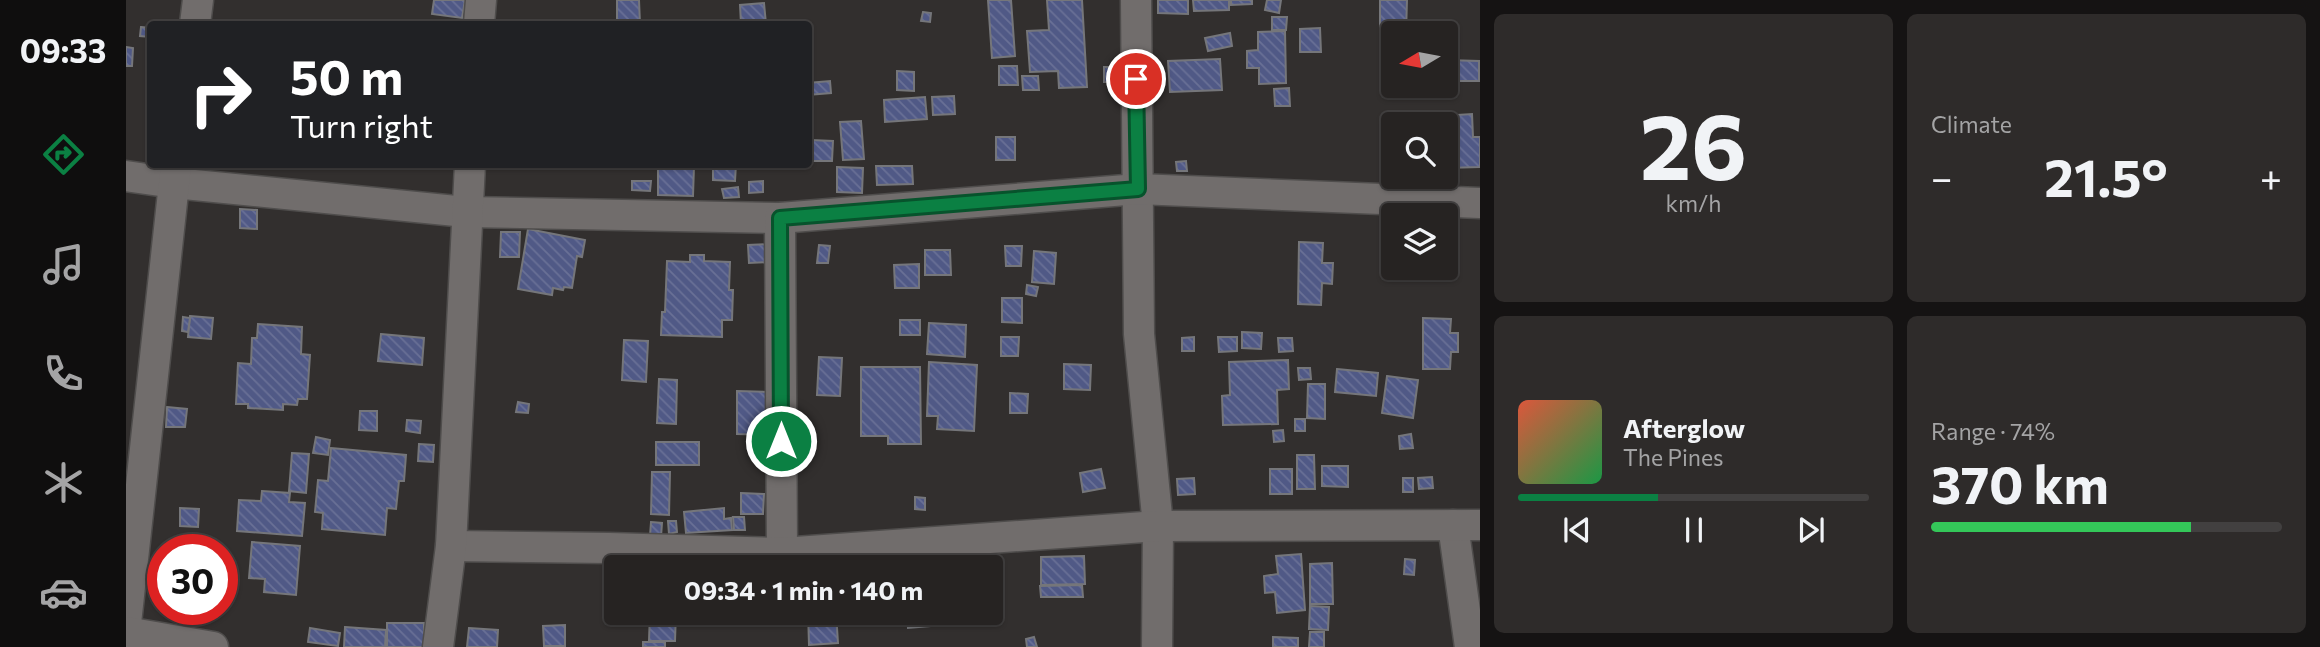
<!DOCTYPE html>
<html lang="en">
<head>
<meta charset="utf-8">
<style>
  body { margin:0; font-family:Commissioner,sans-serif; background:#2e2b2a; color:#f1f3f6; height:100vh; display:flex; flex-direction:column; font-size:26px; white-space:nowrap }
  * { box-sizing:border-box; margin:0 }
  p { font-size:23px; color:#a4a4a5 }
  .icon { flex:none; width:38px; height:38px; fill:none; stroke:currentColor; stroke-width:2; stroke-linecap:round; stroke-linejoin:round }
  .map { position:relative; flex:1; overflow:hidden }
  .sheet { display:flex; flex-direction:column; gap:14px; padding:14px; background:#151313; width:840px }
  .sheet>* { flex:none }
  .top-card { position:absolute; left:21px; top:21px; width:665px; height:147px; border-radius:7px; box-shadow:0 2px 5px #0004,0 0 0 2px #424040; background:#202124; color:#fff; overflow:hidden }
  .needle { width:46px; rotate:260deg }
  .tools { position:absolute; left:1255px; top:21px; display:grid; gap:14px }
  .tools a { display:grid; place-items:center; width:77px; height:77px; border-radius:7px; background:#262322; box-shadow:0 2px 5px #0004,0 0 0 2px #424040; font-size:35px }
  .speed { position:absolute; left:21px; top:534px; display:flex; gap:14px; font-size:35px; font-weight:700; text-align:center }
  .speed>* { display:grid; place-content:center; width:91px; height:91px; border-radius:50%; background:#262322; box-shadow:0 2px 5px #0004,0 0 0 2px #424040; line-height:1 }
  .speed .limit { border:10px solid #d22; background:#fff; color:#111 }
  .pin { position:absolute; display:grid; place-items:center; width:60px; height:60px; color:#fff; margin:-30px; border:4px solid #fff; border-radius:50%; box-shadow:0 2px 7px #0007 }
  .me { position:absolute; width:77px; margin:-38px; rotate:0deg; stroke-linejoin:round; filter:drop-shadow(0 0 5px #0008) }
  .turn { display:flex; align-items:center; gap:24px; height:147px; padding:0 28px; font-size:32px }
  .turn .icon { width:91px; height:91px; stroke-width:2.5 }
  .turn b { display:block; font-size:49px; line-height:60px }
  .big { font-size:52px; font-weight:700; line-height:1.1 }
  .sheet .widget { flex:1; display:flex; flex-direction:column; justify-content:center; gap:10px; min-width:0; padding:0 24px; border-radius:10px; background:#2e2b2a }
  .sheet .dial { align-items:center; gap:0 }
  .dial b { font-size:91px; line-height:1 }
  .song { display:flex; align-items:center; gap:21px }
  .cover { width:84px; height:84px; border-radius:10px; background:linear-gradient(135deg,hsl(10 70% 55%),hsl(140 70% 35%)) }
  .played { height:7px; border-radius:4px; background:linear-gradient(90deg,#0b8043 40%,#424040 40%) }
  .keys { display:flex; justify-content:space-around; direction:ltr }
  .heat { display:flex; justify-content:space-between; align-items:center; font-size:38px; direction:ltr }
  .charge { height:10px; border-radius:5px; background:linear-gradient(90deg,#34c759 74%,#424040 0) }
  .sheet .tiles { flex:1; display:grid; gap:14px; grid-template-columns:repeat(2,1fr) }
  .trip { position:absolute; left:478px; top:555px; width:399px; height:70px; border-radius:7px; background:#262322; box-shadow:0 2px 5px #0004,0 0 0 2px #424040; font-weight:700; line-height:70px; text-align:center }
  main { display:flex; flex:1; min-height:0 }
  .menu { display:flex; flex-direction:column; width:126px; justify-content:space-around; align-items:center; background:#0f0e0e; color:#a4a4a5 }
  .menu .icon { width:49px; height:49px }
  .menu .current { color:#0b8043 }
  .menu b { font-size:32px; color:#f1f3f6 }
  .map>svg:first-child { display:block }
</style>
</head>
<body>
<main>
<nav class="menu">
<b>09:33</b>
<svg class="icon current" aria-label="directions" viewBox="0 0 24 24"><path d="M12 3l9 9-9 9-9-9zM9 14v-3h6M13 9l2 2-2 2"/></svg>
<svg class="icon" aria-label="music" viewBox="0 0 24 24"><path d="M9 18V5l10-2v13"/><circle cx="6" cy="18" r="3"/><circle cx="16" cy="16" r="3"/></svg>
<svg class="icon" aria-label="phone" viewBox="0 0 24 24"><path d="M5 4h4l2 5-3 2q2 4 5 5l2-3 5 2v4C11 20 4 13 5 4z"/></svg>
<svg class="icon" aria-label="climate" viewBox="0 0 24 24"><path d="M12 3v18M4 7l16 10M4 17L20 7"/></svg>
<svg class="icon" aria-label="car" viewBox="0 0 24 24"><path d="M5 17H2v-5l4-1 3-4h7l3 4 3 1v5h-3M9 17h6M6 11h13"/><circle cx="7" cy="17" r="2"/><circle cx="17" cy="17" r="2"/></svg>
</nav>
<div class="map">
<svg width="1354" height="647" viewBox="0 0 1354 647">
  <defs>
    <pattern id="building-back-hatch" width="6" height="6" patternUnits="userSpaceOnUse" patternTransform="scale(1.75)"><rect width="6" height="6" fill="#505986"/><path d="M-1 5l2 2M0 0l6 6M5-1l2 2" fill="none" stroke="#697096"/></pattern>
  </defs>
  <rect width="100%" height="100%" fill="#322f2e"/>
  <g fill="url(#building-back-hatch)" stroke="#75767a" stroke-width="2">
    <path d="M308,0H339L336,18L306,14Z"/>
    <path d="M491,0H513L514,24H491Z"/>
    <path d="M862,0H885L889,56L866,58Z"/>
    <path d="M921,0H956L961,87L933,88L932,71L904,72L901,31L923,30Z"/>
    <path d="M1032,0H1062V14L1032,13Z"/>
    <path d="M1067,0H1103V10L1068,11Z"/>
    <path d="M1105,0H1126V4L1105,5Z"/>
    <path d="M1141,0H1155L1153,13L1139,10Z"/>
    <path d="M1254,0H1281L1280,33H1267V44H1254Z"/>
    <path d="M638,3L640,24H615L614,5Z"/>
    <path d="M797,12L805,13L804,22L795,21Z"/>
    <path d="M1146,17H1161L1160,30H1146Z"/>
    <path d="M15,27L24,28V37L14,36Z"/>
    <path d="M1194,28L1195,52H1174V29Z"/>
    <path d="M1159,31L1160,83L1133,84V68H1121V51L1132,50V32Z"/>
    <path d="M1104,33L1106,46L1082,51L1079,38Z"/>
    <rect x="1255" y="46" width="12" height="40"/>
    <path d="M0,47L7,48L6,66H0Z"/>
    <path d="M1094,59L1096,90L1044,92L1042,61Z"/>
    <path d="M1320,60L1353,61V81H1320Z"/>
    <path d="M873,66H891L892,85H873Z"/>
    <rect x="978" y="67" width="12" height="15"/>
    <path d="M771,71L788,72V91L771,90Z"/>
    <path d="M896,76H912L913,90H897Z"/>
    <path d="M704,81L705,93L682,95V83Z"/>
    <path d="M1163,88L1164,106H1149L1148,89Z"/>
    <path d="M828,96L829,114L807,115L806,97Z"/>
    <path d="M799,97L801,119L759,122L758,100Z"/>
    <path d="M1346,114L1347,137H1354V167L1320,168V124H1309L1315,116Z"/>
    <path d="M735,121L738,159L717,160L714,122Z"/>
    <rect x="870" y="137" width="19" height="23"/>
    <path d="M685,140L707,141L706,161H684Z"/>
    <path d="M1060,161L1061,171H1051L1050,162Z"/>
    <path d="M587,164H610L609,181L587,180Z"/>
    <path d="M532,166H568L567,196L532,195Z"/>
    <path d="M750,166H786L787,184L751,185Z"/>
    <path d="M711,167L737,168L736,193L711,192Z"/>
    <rect x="1289" y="177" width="11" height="9"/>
    <path d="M506,181H525L524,191L506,190Z"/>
    <path d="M637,181V192L623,193V182Z"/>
    <path d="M612,187L613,197L598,198L596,189Z"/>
    <path d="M114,209L131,210V229L114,228Z"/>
    <path d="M402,229L459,240L456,257L451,256L446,288L438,287L437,290L427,288L426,295L392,289Z"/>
    <path d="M375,232H394L393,257H374Z"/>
    <path d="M1173,242L1197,243L1196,263H1207L1206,284L1196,283L1195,305L1172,304Z"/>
    <path d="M645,244L646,262L623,263L622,245Z"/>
    <path d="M693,245L704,246L702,263H691Z"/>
    <path d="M879,246H896L895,266H880Z"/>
    <path d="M799,250H824L825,275H799Z"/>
    <path d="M908,251L930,253L928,284L906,282Z"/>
    <path d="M564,255H578V261L604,262L603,290H607L606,320H596V337L535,335L536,312H539L541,261L564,262Z"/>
    <path d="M793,264V288H769L768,265Z"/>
    <path d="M901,285L912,287L910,296L900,294Z"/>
    <path d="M876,298H896V323L876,322Z"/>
    <path d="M64,316L87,318L85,339L62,337Z"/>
    <path d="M57,317L64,318L62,332L56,331Z"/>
    <path d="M1297,318L1325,319L1324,333H1332V352H1325L1324,369H1297Z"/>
    <rect x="774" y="320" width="20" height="15"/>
    <path d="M803,323L840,325L839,357L801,354Z"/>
    <path d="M132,324L176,327L175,354L184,355L181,399H172L171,405L157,404V410L122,408V404H110L112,363L125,364L126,338H131Z"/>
    <path d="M1116,332L1136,333L1135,349L1116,348Z"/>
    <path d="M255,334L298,338L296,365L252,361Z"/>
    <path d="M875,337H893L892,356H875Z"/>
    <path d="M1068,337V351H1056V338Z"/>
    <path d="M1092,337H1111V351L1093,352Z"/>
    <path d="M1152,338H1166L1167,351L1153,352Z"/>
    <path d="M498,340L522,341L520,382L496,380Z"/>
    <path d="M693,357L716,358L714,396L691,395Z"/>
    <path d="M1162,360L1163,389L1151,390L1152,424L1097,425L1096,396L1104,395L1103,362Z"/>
    <path d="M803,362L851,365L848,431L811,429L812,416H801Z"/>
    <path d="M938,364L965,365L964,390L938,389Z"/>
    <path d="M735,367H794L795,444H762V436H735Z"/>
    <path d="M1172,368H1184L1185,379L1173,380Z"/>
    <path d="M1211,369L1252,373L1250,396L1209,392Z"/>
    <path d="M1261,376L1292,380L1287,418L1256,413Z"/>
    <path d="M533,379L551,380L550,424L531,423Z"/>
    <path d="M1182,384H1199V419L1181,418Z"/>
    <path d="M611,391L643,392L642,435L611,434Z"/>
    <path d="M884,393L902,394L901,413H884Z"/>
    <path d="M392,402L403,404L402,413L390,412Z"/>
    <path d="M41,407L61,409L59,427H40Z"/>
    <path d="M234,411H251V431L233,430Z"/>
    <rect x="1169" y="419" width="10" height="12"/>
    <path d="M281,420L295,421L294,433L280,431Z"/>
    <path d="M1157,430L1158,441L1148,442L1147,431Z"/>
    <path d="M1285,434L1287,448L1274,449L1273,436Z"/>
    <path d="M190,437L204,440L202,455L187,453Z"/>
    <rect x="530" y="442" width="43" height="23"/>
    <path d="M293,444L308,445L307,462L292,461Z"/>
    <path d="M205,448L280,455L278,481H273L270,509L261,508L259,535L196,529L197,513L189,512L192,480L202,481Z"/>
    <path d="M166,453L183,454L180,493L163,491Z"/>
    <path d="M1171,455H1188L1189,489H1171Z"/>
    <path d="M1196,466H1222V487L1196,486Z"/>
    <path d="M975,469L979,488L957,492L954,473Z"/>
    <rect x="1144" y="469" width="22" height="25"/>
    <path d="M526,472H544L543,515L525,514Z"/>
    <path d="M1306,477L1307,488L1293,489L1292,478Z"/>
    <path d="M1068,478L1069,494L1052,495L1051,479Z"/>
    <rect x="1277" y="478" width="10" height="14"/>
    <path d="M136,491L164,493L163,502L179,503L176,536L111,531L113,500L135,501Z"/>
    <path d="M615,493L638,494L637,514H615Z"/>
    <path d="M789,497L799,498V510L789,509Z"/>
    <path d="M54,508L73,509L72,527L54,526Z"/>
    <path d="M598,508V519L605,518L606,530L560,533L558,512Z"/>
    <path d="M607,517H618L619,530H608Z"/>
    <path d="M542,521H550L551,532L543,534Z"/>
    <path d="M525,522L536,523L535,537L524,536Z"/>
    <path d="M126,542L174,546L170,595L138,592L139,579L123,578Z"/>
    <path d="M1175,554L1179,610L1151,613L1149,592L1139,593L1138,576L1152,574L1150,556Z"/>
    <path d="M958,556L959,584L915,585V557Z"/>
    <path d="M1279,559L1289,560L1288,575L1278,574Z"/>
    <path d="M1206,563L1207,604H1184V564Z"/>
    <path d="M956,585L957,597H915L914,586Z"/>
    <path d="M1184,606L1203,607L1202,630L1183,629Z"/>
    <path d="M524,612H550L549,641H523Z"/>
    <path d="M682,612H710L712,643L683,645Z"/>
    <path d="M781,612H803L804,626L782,628Z"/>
    <rect x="261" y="623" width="37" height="24"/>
    <path d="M439,625V646H418L417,626Z"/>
    <path d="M219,627L260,630L259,647H218Z"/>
    <path d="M184,628L214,633L212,646L182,642Z"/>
    <path d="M343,628L372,630L371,647H341Z"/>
    <path d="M1184,632H1198V647H1183Z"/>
    <path d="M908,637L911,647H901L900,639Z"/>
    <path d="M1147,637L1172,638V647H1147Z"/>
    <rect x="517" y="642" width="22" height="5"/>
  </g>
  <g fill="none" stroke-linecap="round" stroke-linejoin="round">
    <defs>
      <g id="minor">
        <path d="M1010,0L1013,334L1032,526L1031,647"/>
        <path d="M69,24L72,0"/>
        <path d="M353,24L355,0"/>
        <path d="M0,176L48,183L340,212L654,218L1012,189L1354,203"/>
        <path d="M654,218L656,553"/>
        <path d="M1327,525L1344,647"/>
        <path d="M325,546L483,548L656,553L1032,526L1354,525"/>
        <path d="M0,623L50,165"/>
        <path d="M0,632L87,647"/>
        <path d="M312,647L325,546L344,164"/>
      </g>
    </defs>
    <use href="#minor" stroke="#4f4d4c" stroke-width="33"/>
    <use href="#minor" stroke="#716d6c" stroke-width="30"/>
  </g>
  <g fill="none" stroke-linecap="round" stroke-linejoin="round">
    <defs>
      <path id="route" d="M655,441L654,218L1012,189L1010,79"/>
    </defs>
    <use href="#route" stroke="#07532c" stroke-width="18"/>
    <use href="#route" stroke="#0b8043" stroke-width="12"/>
  </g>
</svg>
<div class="tools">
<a><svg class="needle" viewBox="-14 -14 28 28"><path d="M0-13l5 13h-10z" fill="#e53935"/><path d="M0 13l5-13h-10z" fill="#a4a4a5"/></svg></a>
<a><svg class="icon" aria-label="search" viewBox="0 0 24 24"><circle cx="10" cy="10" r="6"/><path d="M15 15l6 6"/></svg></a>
<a><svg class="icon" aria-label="layers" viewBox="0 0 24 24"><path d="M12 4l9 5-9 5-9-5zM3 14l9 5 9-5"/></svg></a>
</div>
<div class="speed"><div class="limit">30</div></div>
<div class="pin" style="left:1010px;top:79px;background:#d93025"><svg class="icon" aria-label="arrive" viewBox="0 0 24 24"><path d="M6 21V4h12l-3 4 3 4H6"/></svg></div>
<svg class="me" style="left:655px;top:441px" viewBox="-20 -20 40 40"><circle r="17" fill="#0b8043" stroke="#fff" stroke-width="3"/><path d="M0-11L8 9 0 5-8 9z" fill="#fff"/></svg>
<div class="trip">09:34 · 1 min · 140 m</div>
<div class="top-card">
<div class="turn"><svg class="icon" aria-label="right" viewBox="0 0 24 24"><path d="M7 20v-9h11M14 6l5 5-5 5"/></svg><div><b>50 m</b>Turn right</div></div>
</div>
</div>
<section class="sheet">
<div class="tiles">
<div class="widget dial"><b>26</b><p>km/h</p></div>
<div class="widget"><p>Climate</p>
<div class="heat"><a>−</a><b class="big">21.5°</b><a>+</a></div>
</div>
<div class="widget">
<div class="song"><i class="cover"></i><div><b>Afterglow</b><p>The Pines</p></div></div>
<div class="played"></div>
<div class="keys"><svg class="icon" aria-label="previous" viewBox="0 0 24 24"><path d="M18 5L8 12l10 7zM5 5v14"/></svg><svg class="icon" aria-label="pause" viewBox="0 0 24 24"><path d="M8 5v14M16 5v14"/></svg><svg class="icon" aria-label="next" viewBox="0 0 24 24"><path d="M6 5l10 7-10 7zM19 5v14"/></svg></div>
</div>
<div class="widget"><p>Range · 74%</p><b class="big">370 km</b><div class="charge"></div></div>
</div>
</section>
</main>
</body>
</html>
